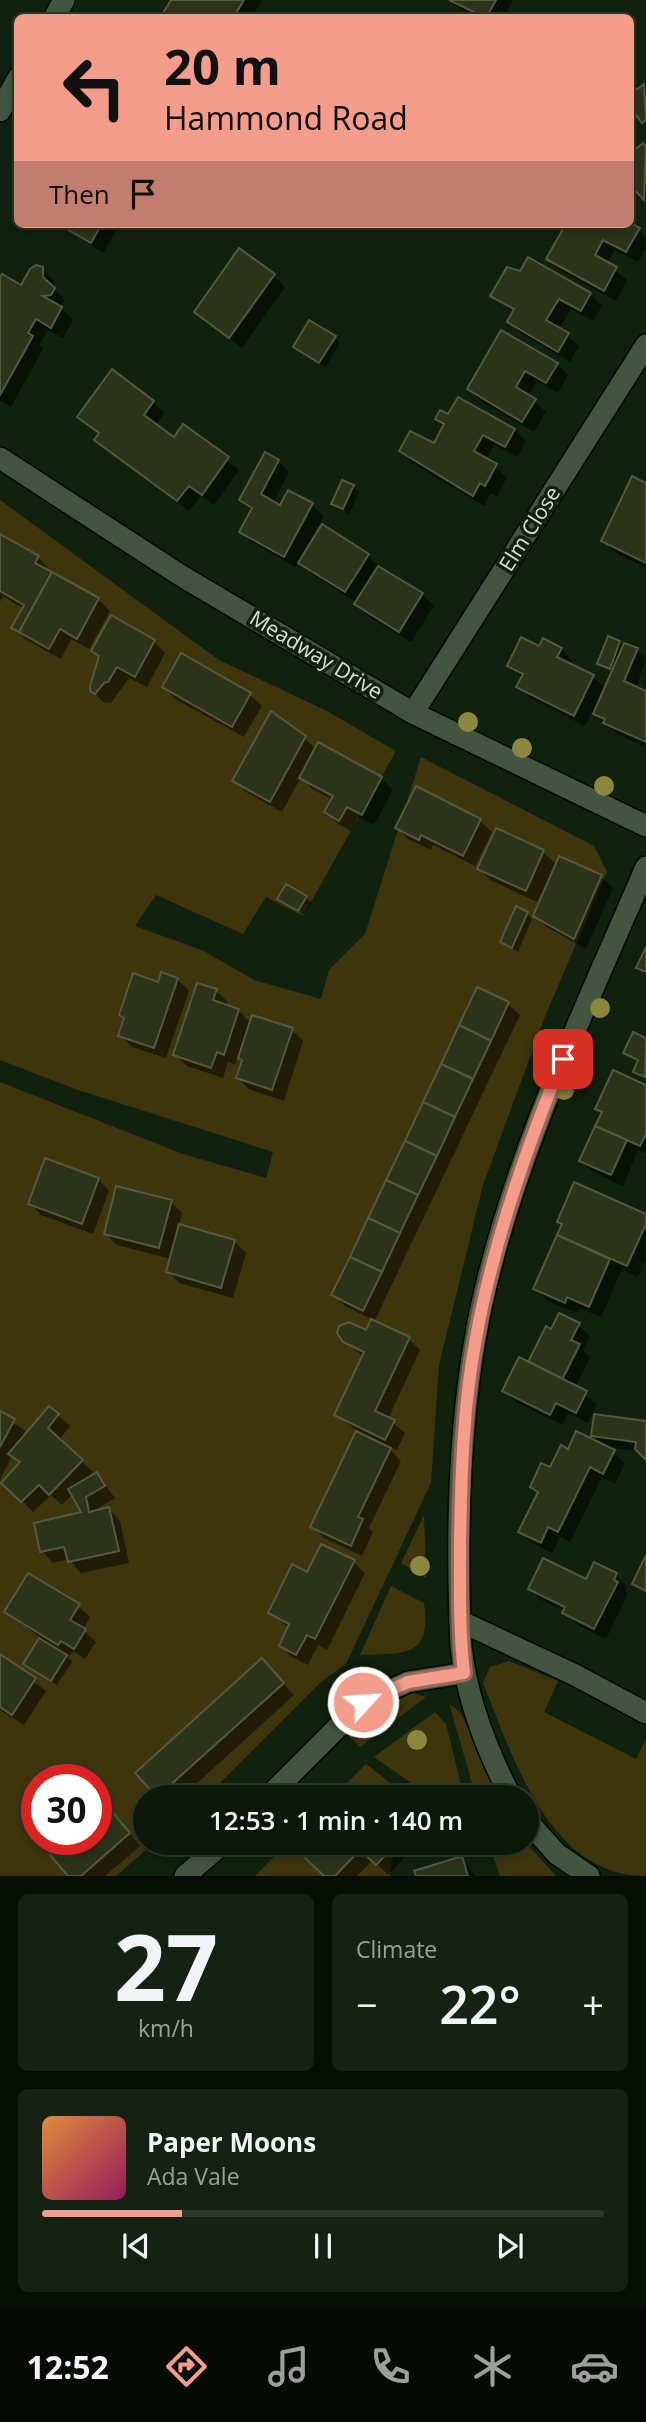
<!DOCTYPE html>
<html lang="en">
<head>
<meta charset="utf-8">
<style>
  body { margin:0; font-family:"Open Sans",sans-serif; background:#152213; color:#f1f3f6; height:100vh; display:flex; flex-direction:column; font-size:26px; white-space:nowrap }
  * { box-sizing:border-box; margin:0 }
  p { font-size:23px; color:#9aa09c }
  .icon { flex:none; width:38px; height:38px; fill:none; stroke:currentColor; stroke-width:2; stroke-linecap:round; stroke-linejoin:round }
  .map { position:relative; height:1876px; overflow:hidden }
  .details { display:flex; flex-direction:column; gap:18px; padding:18px; background:#070e06; flex:1 }
  .details>* { flex:none }
  .top-card { position:absolute; left:14px; top:14px; width:620px; height:214px; border-radius:10px; box-shadow:0 4px 10px #0003,0 0 0 2px #2c382b; background:#f49d8b; color:#111; overflow:hidden }
  .speed { position:absolute; left:21px; top:1764px; display:flex; gap:14px; font-size:35px; font-weight:700; text-align:center }
  .speed>* { display:grid; place-content:center; width:91px; height:91px; border-radius:50%; background:#0c190a; box-shadow:0 4px 10px #0003,0 0 0 2px #2c382b; line-height:1 }
  .speed .limit { border:10px solid #d22; background:#fff; color:#111 }
  .pin { position:absolute; display:grid; place-items:center; width:60px; height:60px; color:#fff; margin:-30px; border-radius:14px; box-shadow:0 4px 10px #0006 }
  .me { position:absolute; width:77px; margin:-38px; rotate:64deg; stroke-linejoin:round; filter:drop-shadow(0 0 5px #0008) }
  .turn { display:flex; align-items:center; gap:24px; height:147px; padding:0 35px; font-size:32px }
  .turn .icon { width:91px; height:91px; stroke-width:2.5 }
  .turn b { display:block; font-size:49px; line-height:60px }
  .then { display:flex; align-items:center; height:66px; padding:0 35px; background:#0003; gap:14px; font-size:26px }
  .big { font-size:52px; font-weight:600; line-height:1.1 }
  .details .tile { flex:1; display:flex; flex-direction:column; justify-content:center; gap:10px; min-width:0; padding:0 24px; border-radius:10px; background:#152213 }
  .details .dial { align-items:center; gap:0 }
  .dial b { font-size:91px; line-height:1 }
  .song { display:flex; align-items:center; gap:21px }
  .cover { width:84px; height:84px; border-radius:10px; background:linear-gradient(135deg,hsl(30 70% 55%),hsl(330 70% 35%)) }
  .played { height:7px; border-radius:4px; background:linear-gradient(90deg,#f49d8b 25%,#2c382b 25%) }
  .keys { display:flex; justify-content:space-around; direction:ltr }
  .heat { display:flex; justify-content:space-between; align-items:center; font-size:38px; direction:ltr }
  .details .tiles { flex:1; display:grid; gap:18px; grid-template-columns:1fr 1fr }
  .tile:last-child { grid-column:span 2 }
  .trip { position:absolute; left:133px; top:1785px; width:406px; height:70px; border-radius:35px; background:#0c190a; box-shadow:0 4px 10px #0003,0 0 0 2px #2c382b; font-weight:600; line-height:70px; text-align:center }
  .menu { display:flex; height:112px; justify-content:space-around; align-items:center; background:#050a04; color:#9aa09c }
  .menu .icon { width:49px; height:49px }
  .menu .active { color:#f49d8b }
  .menu b { font-size:32px; color:#f1f3f6 }
  .map>svg:first-child { display:block }
</style>
</head>
<body>
<div class="map">
<svg width="646" height="1876" viewBox="0 0 646 1876">
  <rect width="100%" height="100%" fill="#10210d"/>
  <g fill="#3e350c" fill-rule="evenodd">
    <path d="M0,500L219,660L327,711L396,751L303,916L266,897L243,934L156,895L135,926L204,951L254,980L321,999L329,970L365,934L421,757L594,846L607,872L546,1014L483,1185L439,1365L431,1483L346,1664L321,1682L206,1797H145V1843H154L116,1876H0V1082L183,1154L266,1178L273,1152L75,1089L0,1060ZM37,1780H96V1839H37Z"/>
    <path d="M424,1515L426,1578L401,1563Z"/>
    <path d="M391,1586L424,1603C432,1659 403,1653 360,1655Z"/>
    <path d="M509,1661L558,1681L544,1712L636,1759L646,1739V1876C549,1876 513,1757 483,1683L490,1667Z"/>
    <path d="M413,1693L426,1697L360,1747L343,1731L382,1703Z"/>
    <path d="M449,1703L461,1713L500,1797H476Z"/>
    <path d="M435,1712L446,1724L464,1797H431L374,1757Z"/>
    <path d="M366,1764L408,1797H333Z"/>
    <path d="M288,1843H397L394,1847L390,1876H255Z"/>
    <path d="M526,1843L556,1876H500L492,1852Z"/>
  </g>
  <g fill="#0007">
    <path d="M173,0H262L251,18H162Z"/>
    <path d="M447,0H513L504,18H475Z"/>
    <path d="M644,86L646,88V124L630,104V96Z"/>
    <path d="M643,146L646,149V200L630,182V157Z"/>
    <path d="M59,224H120L103,253Z"/>
    <path d="M638,229L646,237V248L638,262L615,250L607,264L627,280L616,301L560,270L548,259L564,230Z"/>
    <path d="M529,259L590,295L602,306L593,321L571,309L559,329L579,346L570,362L520,333L509,321L514,312L492,295L520,273Z"/>
    <path d="M42,269L54,281V289L65,301L59,306L73,320L63,338L48,330L39,345L43,349L11,407L0,401V281L22,287Z"/>
    <path d="M274,276L285,287L242,348L196,312Z"/>
    <path d="M502,332L557,364L568,375L558,393L537,381L528,396L546,412L534,432L480,401L469,389Z"/>
    <path d="M335,338L340,343L325,368L295,347Z"/>
    <path d="M153,402L165,413L155,426L174,440L184,427L239,470L214,505L201,496L189,511L108,451L96,440L100,435L79,417Z"/>
    <path d="M437,419L514,430L526,441L517,457L494,445L486,460L507,477L497,497L491,493L484,506L412,463L401,451L434,445L444,427Z"/>
    <path d="M278,461L289,472L273,503L281,507L289,492L312,505L324,516L307,546L368,555L379,568L422,594L434,606L411,642L368,616L357,603L312,574L299,561L296,567L253,543L241,532L252,511L241,500Z"/>
    <path d="M646,485V568L615,553L603,541Z"/>
    <path d="M353,487L359,492L349,514L333,503Z"/>
    <path d="M0,536L38,557L49,569L48,572L98,599L110,611L89,649L71,639L61,659L25,639L13,627L24,609L3,596L0,602Z"/>
    <path d="M154,641L165,653L147,687L129,678L111,703L103,702L92,690L94,670L100,658L93,651Z"/>
    <path d="M619,642L624,647L637,650L646,659L636,688L646,693V747L617,734L593,711L585,726L530,698L519,687L523,678L509,666L540,648L561,649L572,660L570,665L593,676L606,690L613,673L599,663Z"/>
    <path d="M182,656L250,695L262,706L244,737L175,699L164,687Z"/>
    <path d="M271,714L289,724L316,749L318,745L381,778L393,790L374,825L358,817L351,831L337,823L326,812L333,800L312,789L301,777L282,812L246,792L234,781Z"/>
    <path d="M417,788L480,821L492,832L475,866L433,845L431,850L408,839L397,828Z"/>
    <path d="M496,830L543,852L557,865L601,877L613,888L586,949L547,927L535,916L544,895L541,893L537,902L490,880L479,868Z"/>
    <path d="M306,897L312,903L304,915L279,899Z"/>
    <path d="M527,913L532,919L518,952L502,942Z"/>
    <path d="M177,979L189,991L166,1058L132,1047L120,1035Z"/>
    <path d="M216,991L228,1002L226,1006L238,1010L251,1023L292,1030L303,1041L284,1101L249,1089L238,1078L244,1061L238,1056L235,1065L228,1062L223,1078L187,1066L175,1055Z"/>
    <path d="M508,1004L520,1015L374,1322L409,1339L420,1350L388,1419L405,1433L397,1450L385,1445L401,1461L369,1528L373,1532L362,1556L324,1538L313,1527L358,1431L336,1415L364,1357L344,1341L367,1332L373,1320L345,1306L333,1295Z"/>
    <path d="M634,1034L646,1040V1079L635,1071L639,1062L625,1052Z"/>
    <path d="M646,1087V1154L638,1150L623,1186L593,1172L581,1161L603,1114L597,1109Z"/>
    <path d="M98,1179L109,1191L93,1234L41,1215L30,1203Z"/>
    <path d="M171,1202L182,1213L179,1226L234,1241L246,1253L233,1298L179,1283L168,1271L171,1259L117,1245L105,1233Z"/>
    <path d="M646,1216V1260L638,1277L622,1269L601,1317L579,1308L577,1313L546,1300L535,1288L563,1226L559,1221Z"/>
    <path d="M578,1325L590,1336L583,1350L590,1357L575,1388L597,1404L588,1423L568,1413L562,1425L516,1402L504,1391L529,1365L551,1332Z"/>
    <path d="M49,1408L70,1426L59,1440L93,1472L86,1480L97,1475L115,1498L97,1509V1512L109,1509L120,1521L129,1563L81,1573L69,1559L53,1563L42,1551L84,1514L73,1494L62,1505L51,1495L33,1512L4,1483L20,1464L12,1456L0,1480V1413L25,1431L22,1438Z"/>
    <path d="M646,1423V1460L640,1451L606,1447L625,1463L615,1484L602,1477L570,1542L560,1537L552,1553L532,1543L520,1532L539,1494L532,1487L569,1451L604,1446L593,1435Z"/>
    <path d="M354,1562L365,1573L327,1650L318,1645L308,1665L292,1657L281,1646L289,1628L270,1613L308,1574Z"/>
    <path d="M616,1575L627,1586L625,1591L628,1594L606,1639L576,1624L565,1611L541,1600L530,1588Z"/>
    <path d="M78,1606L90,1617L83,1630L96,1642L85,1659L73,1651L70,1656L63,1651L72,1662L57,1685L25,1664L41,1638L6,1612Z"/>
    <path d="M0,1656L46,1691L24,1725L0,1710Z"/>
    <path d="M273,1672L294,1695L182,1797H160L138,1773Z"/>
    <path d="M119,1821L140,1846L105,1876H71L59,1850L96,1839Z"/>
    <path d="M315,1843H401L410,1852L388,1875L373,1860L357,1876H326L304,1854Z"/>
    <path d="M461,1858L475,1876H417Z"/>
  </g>
  <g fill="#2d3319" stroke="#53593e" stroke-width="2">
    <path d="M171,0H244L233,18H160Z"/>
    <path d="M449,0H496L486,18Z"/>
    <path d="M644,84L646,120L642,123L630,107V94Z"/>
    <path d="M643,143L646,147L644,200L630,185V154Z"/>
    <path d="M630,222L640,228L626,252L603,240L595,255L617,267L604,291L546,259L563,229L558,227L560,224Z"/>
    <path d="M58,224H102L91,243Z"/>
    <path d="M239,248L275,274L229,338L194,312Z"/>
    <path d="M528,257L591,293L581,311L559,299L546,320L569,333L558,352L507,322L514,309L490,296L507,267L520,271Z"/>
    <path d="M36,265L43,267V277L55,288L51,295L43,296L62,307L51,328L36,319L28,333L33,336L0,395V278L2,274L21,285L30,269Z"/>
    <path d="M309,320L336,336L319,363L293,347Z"/>
    <path d="M501,330L558,363L546,383L525,371L516,387L536,399L522,422L467,389Z"/>
    <path d="M112,369L154,401L144,415L174,437L183,424L229,457L202,495L189,486L177,501L94,440L99,433L77,417Z"/>
    <path d="M458,397L515,429L505,447L483,435L474,451L497,464L485,486L480,483L473,496L399,451L410,431L434,443L444,424L435,419L440,410L448,414Z"/>
    <path d="M265,452L279,460L261,494L280,505L288,490L313,503L284,557L239,532L252,508L239,500Z"/>
    <path d="M632,476L646,483V563L601,541Z"/>
    <path d="M342,480L354,485L343,509L331,504Z"/>
    <path d="M322,524L369,554L345,592L298,563Z"/>
    <path d="M0,534L39,556L35,563L52,572L19,632L11,628L24,605L0,591Z"/>
    <path d="M378,566L423,593L399,632L354,604Z"/>
    <path d="M52,572L99,598L77,639L60,629L49,649L19,632Z"/>
    <path d="M111,615L155,640L135,677L117,667L108,682L104,683L95,694L90,691V686L99,656L91,651Z"/>
    <path d="M608,636L620,641L610,669L597,664Z"/>
    <path d="M521,637L539,646L543,638L562,648L557,657L594,675L574,716L516,687L523,674L507,666Z"/>
    <path d="M624,643L638,648L624,681L646,691V742L603,723L605,719L593,714Z"/>
    <path d="M181,653L251,693L232,727L162,687Z"/>
    <path d="M271,711L306,736L270,802L232,781Z"/>
    <path d="M318,742L382,777L362,815L347,807L339,821L324,812L333,796L299,778Z"/>
    <path d="M416,786L481,819L463,856L421,835L419,840L395,828Z"/>
    <path d="M496,828L544,850L526,891L477,869Z"/>
    <path d="M559,856L602,875L574,939L533,916Z"/>
    <path d="M286,884L307,896L298,911L277,899Z"/>
    <path d="M516,906L528,912L512,948L500,942Z"/>
    <path d="M646,947V972L636,968Z"/>
    <path d="M161,972L178,978L154,1048L118,1036L124,1018L119,1015L133,973L158,982Z"/>
    <path d="M197,983L217,989L213,1000L239,1009L224,1055L217,1052L211,1068L173,1055Z"/>
    <path d="M477,987L509,1002L491,1041L459,1025Z"/>
    <path d="M252,1015L293,1028L272,1090L236,1078L242,1060L238,1058Z"/>
    <path d="M459,1025L491,1041L473,1079L441,1064Z"/>
    <path d="M633,1032L646,1038L645,1077L633,1072L638,1060L623,1053Z"/>
    <path d="M441,1064L473,1079L455,1117L423,1102Z"/>
    <path d="M613,1070L646,1085V1134L640,1146L595,1126L602,1112L595,1109Z"/>
    <path d="M423,1102L455,1117L437,1156L405,1141Z"/>
    <path d="M595,1126L627,1140L611,1175L579,1161Z"/>
    <path d="M405,1141L437,1156L418,1195L386,1180Z"/>
    <path d="M45,1158L99,1178L82,1224L28,1204Z"/>
    <path d="M386,1180L418,1195L400,1233L368,1218Z"/>
    <path d="M574,1182L646,1214V1224L627,1266L557,1235L562,1224L557,1222Z"/>
    <path d="M116,1186L172,1200L159,1248L104,1234Z"/>
    <path d="M368,1218L400,1233L382,1272L350,1257Z"/>
    <path d="M179,1224L235,1240L221,1288L166,1272Z"/>
    <path d="M557,1235L610,1259L589,1307L567,1297L565,1303L533,1289Z"/>
    <path d="M350,1257L382,1272L363,1311L331,1295Z"/>
    <path d="M559,1313L580,1323L571,1340L580,1344L562,1380L528,1362L546,1326L551,1329Z"/>
    <path d="M371,1319L410,1337L375,1411L395,1420L385,1440L334,1415L364,1352L343,1342L337,1333L339,1326L349,1322L366,1330Z"/>
    <path d="M519,1357L587,1391L576,1413L556,1403L550,1415L502,1391Z"/>
    <path d="M49,1406L59,1414L48,1428L83,1460L49,1495L39,1485L21,1502L1,1483L20,1462L8,1454Z"/>
    <path d="M0,1411L15,1419L0,1447Z"/>
    <path d="M594,1414L646,1421V1460L635,1449L636,1442L591,1436Z"/>
    <path d="M356,1431L391,1448L358,1517L363,1519L351,1546L310,1527Z"/>
    <path d="M576,1431L615,1450L603,1474L590,1467L558,1532L548,1527L541,1543L518,1532L538,1492L530,1487L541,1463L550,1467L561,1445L568,1449Z"/>
    <path d="M97,1472L105,1486L86,1497L89,1512L109,1507L119,1551L68,1562L64,1547L40,1552L34,1523L81,1512L68,1489Z"/>
    <path d="M321,1544L355,1560L315,1639L307,1635L296,1655L279,1646L289,1624L268,1613L292,1564L307,1572Z"/>
    <path d="M646,1555V1591L632,1584Z"/>
    <path d="M543,1558L586,1579L594,1562L617,1573L614,1580L618,1582L594,1629L562,1613L565,1607L528,1589Z"/>
    <path d="M28,1573L80,1604L70,1620L86,1629L74,1649L61,1641L58,1645L4,1612Z"/>
    <path d="M39,1638L67,1655L51,1681L23,1664Z"/>
    <path d="M0,1654L36,1678L12,1715L0,1707Z"/>
    <path d="M262,1658L284,1683L157,1797L135,1773Z"/>
    <path d="M108,1807L130,1833L81,1876H68L50,1855L56,1850L47,1839H96V1817Z"/>
    <path d="M312,1843H397L376,1865L360,1850L335,1876H324L301,1854Z"/>
    <path d="M462,1856L468,1876H416L414,1871Z"/>
  </g>
  <g fill="none" stroke-linecap="round" stroke-linejoin="round">
    <defs>
      <g id="minor">
        <path d="M54,18L64,0"/>
        <path d="M0,111L18,78"/>
        <path d="M0,458L180,575L413,713L646,826"/>
        <path d="M413,713L646,345"/>
        <path d="M460,1621L575,1675L646,1713"/>
        <path d="M268,1797L363,1702L408,1682L464,1673"/>
        <path d="M511,1797C487,1751 467,1699 461,1647C456,1535 458,1418 481,1308C514,1155 585,1010 646,867"/>
        <path d="M527,1821L557,1854L589,1876"/>
        <path d="M185,1876L223,1843"/>
      </g>
    </defs>
    <use href="#minor" stroke="#000a00" stroke-width="24"/>
    <use href="#minor" stroke="#42563f" stroke-width="21"/>
  </g>
  <g fill="#8d873d">
    <circle cx="468" cy="722" r="10"/>
    <circle cx="522" cy="748" r="10"/>
    <circle cx="604" cy="786" r="10"/>
    <circle cx="600" cy="1008" r="10"/>
    <circle cx="564" cy="1090" r="10"/>
    <circle cx="420" cy="1566" r="10"/>
    <circle cx="417" cy="1740" r="10"/>
  </g>
  <g fill="none" stroke-linecap="round" stroke-linejoin="round">
    <defs>
      <path id="route" d="M363,1702L408,1682L464,1673C459,1630 460,1588 460,1545C461,1476 463,1406 476,1338C493,1244 526,1148 563,1059"/>
    </defs>
    <use href="#route" stroke="#9f665a" stroke-width="18"/>
    <use href="#route" stroke="#f49d8b" stroke-width="12"/>
  </g>
  <g text-anchor="middle" stroke-width="7" stroke-linejoin="round" paint-order="stroke">
    <g font-size="21" fill="#d7e2d5" stroke="#10210d">
      <text transform="translate(530 529) rotate(-58)" y="7">Elm Close</text>
      <text transform="translate(316 655) rotate(31)" y="7">Meadway Drive</text>
    </g>
  </g>
</svg>
<div class="speed"><div class="limit">30</div></div>
<div class="pin" style="left:563px;top:1059px;background:#d93025"><svg class="icon" aria-label="arrive" viewBox="0 0 24 24"><path d="M6 21V4h12l-3 4 3 4H6"/></svg></div>
<svg class="me" style="left:363px;top:1702px" viewBox="-20 -20 40 40"><circle r="17" fill="#f49d8b" stroke="#fff" stroke-width="3"/><path d="M0-11L8 9 0 5-8 9z" fill="#fff"/></svg>
<div class="trip">12:53 · 1 min · 140 m</div>
<div class="top-card">
<div class="turn"><svg class="icon" aria-label="left" viewBox="0 0 24 24"><path d="M17 20v-9H6M10 6l-5 5 5 5"/></svg><div><b>20 m</b>Hammond Road</div></div>
<div class="then">Then<svg class="icon" aria-label="arrive" viewBox="0 0 24 24"><path d="M6 21V4h12l-3 4 3 4H6"/></svg></div>
</div>
</div>
<section class="details">
<div class="tiles">
<div class="tile dial"><b>27</b><p>km/h</p></div>
<div class="tile"><p>Climate</p>
<div class="heat"><a>−</a><b class="big">22°</b><a>+</a></div>
</div>
<div class="tile">
<div class="song"><i class="cover"></i><div><b>Paper Moons</b><p>Ada Vale</p></div></div>
<div class="played"></div>
<div class="keys"><svg class="icon" aria-label="previous" viewBox="0 0 24 24"><path d="M18 5L8 12l10 7zM5 5v14"/></svg><svg class="icon" aria-label="pause" viewBox="0 0 24 24"><path d="M8 5v14M16 5v14"/></svg><svg class="icon" aria-label="next" viewBox="0 0 24 24"><path d="M6 5l10 7-10 7zM19 5v14"/></svg></div>
</div>
</div>
</section>
<nav class="menu">
<b>12:52</b>
<svg class="icon active" aria-label="directions" viewBox="0 0 24 24"><path d="M12 3l9 9-9 9-9-9zM9 14v-3h6M13 9l2 2-2 2"/></svg>
<svg class="icon" aria-label="music" viewBox="0 0 24 24"><path d="M9 18V5l10-2v13"/><circle cx="6" cy="18" r="3"/><circle cx="16" cy="16" r="3"/></svg>
<svg class="icon" aria-label="phone" viewBox="0 0 24 24"><path d="M5 4h4l2 5-3 2q2 4 5 5l2-3 5 2v4C11 20 4 13 5 4z"/></svg>
<svg class="icon" aria-label="climate" viewBox="0 0 24 24"><path d="M12 3v18M4 7l16 10M4 17L20 7"/></svg>
<svg class="icon" aria-label="car" viewBox="0 0 24 24"><path d="M5 17H2v-5l4-1 3-4h7l3 4 3 1v5h-3M9 17h6M6 11h13"/><circle cx="7" cy="17" r="2"/><circle cx="17" cy="17" r="2"/></svg>
</nav>
</body>
</html>
